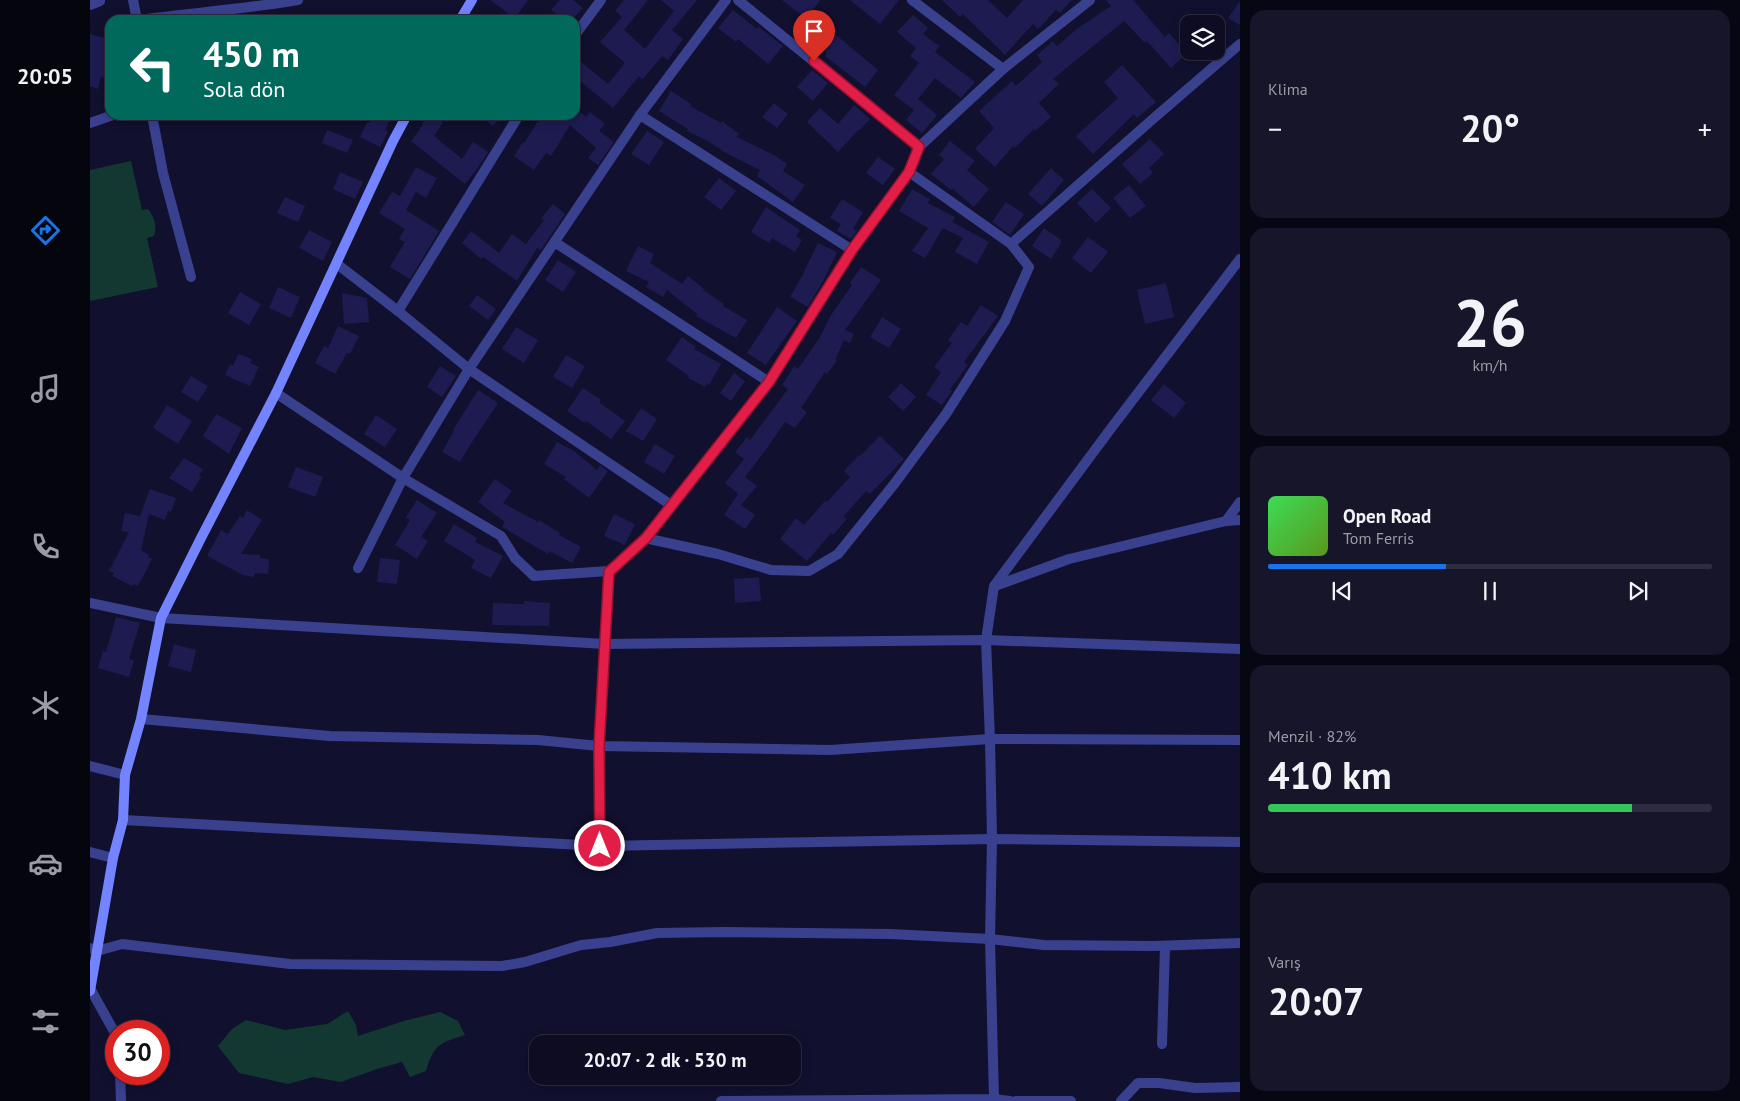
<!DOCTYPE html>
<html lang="tr">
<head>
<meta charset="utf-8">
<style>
  body { margin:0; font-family:"PT Sans",sans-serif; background:#16152a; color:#f1f3f6; height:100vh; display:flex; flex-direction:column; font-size:19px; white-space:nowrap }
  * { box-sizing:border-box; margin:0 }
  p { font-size:16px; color:#9a9ba5 }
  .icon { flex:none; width:28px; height:28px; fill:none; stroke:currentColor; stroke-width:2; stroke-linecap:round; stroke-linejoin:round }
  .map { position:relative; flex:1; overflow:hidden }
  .panel { display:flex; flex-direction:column; gap:10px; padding:10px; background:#070713; width:500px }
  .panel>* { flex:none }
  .top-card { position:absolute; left:15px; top:15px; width:475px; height:105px; border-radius:15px; box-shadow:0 2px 12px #0003,0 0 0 1px #2d2c40; background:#00695c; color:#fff; overflow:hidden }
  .buttons { position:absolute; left:1090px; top:15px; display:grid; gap:10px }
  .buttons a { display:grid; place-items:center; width:45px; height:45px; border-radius:10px; background:#0d0c22; box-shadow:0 2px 12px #0003,0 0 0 1px #2d2c40; font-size:25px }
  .speed { position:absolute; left:15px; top:1020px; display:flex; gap:10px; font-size:25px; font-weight:700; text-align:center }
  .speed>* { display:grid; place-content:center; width:65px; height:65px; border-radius:50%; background:#0d0c22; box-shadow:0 2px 12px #0003,0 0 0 1px #2d2c40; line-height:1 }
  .speed .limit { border:8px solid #d22; background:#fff; color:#111 }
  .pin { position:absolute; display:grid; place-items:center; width:42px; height:42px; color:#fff; margin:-51px -21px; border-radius:50% 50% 50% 0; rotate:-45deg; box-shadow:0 0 5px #0007 }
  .pin .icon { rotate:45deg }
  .me { position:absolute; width:55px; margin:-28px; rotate:0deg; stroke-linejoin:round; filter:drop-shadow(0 0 4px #0008) }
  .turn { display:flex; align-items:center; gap:18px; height:105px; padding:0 15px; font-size:22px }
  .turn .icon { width:65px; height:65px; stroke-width:2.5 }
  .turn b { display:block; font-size:35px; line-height:42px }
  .big { font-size:38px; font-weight:800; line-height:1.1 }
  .panel .widget { flex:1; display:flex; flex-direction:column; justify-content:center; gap:8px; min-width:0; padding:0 18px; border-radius:15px; background:#16152a }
  .panel .dial { align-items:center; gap:0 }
  .dial b { font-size:65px; line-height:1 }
  .song { display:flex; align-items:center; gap:15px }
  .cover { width:60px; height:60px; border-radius:8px; background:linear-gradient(135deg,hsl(130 70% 55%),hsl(90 70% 35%)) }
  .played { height:5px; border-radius:2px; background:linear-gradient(90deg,#1a73e8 40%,#2d2c40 40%) }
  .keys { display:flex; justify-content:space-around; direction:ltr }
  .heat { display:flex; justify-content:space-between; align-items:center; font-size:28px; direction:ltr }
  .charge { height:8px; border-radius:4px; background:linear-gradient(90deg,#34c759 82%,#2d2c40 0) }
  .trip { position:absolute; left:439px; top:1035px; width:272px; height:50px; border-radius:15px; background:#0d0c22; box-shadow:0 2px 12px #0003,0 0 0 1px #2d2c40; font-weight:800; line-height:50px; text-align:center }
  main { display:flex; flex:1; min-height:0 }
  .tabs { display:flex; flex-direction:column; width:90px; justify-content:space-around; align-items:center; background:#05050e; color:#9a9ba5 }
  .tabs .icon { width:35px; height:35px }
  .tabs .active { color:#1a73e8 }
  .tabs b { font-size:22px; color:#f1f3f6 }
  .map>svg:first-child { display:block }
</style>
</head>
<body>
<main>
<nav class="tabs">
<b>20:05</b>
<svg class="icon active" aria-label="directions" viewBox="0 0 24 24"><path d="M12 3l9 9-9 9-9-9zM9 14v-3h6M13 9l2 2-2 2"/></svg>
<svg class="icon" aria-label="music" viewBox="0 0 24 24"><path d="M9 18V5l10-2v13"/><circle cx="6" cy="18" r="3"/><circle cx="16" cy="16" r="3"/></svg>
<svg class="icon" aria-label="phone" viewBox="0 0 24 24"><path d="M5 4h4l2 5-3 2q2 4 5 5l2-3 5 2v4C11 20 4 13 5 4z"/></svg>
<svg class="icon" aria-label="climate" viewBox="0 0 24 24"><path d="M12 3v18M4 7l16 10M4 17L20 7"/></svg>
<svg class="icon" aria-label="car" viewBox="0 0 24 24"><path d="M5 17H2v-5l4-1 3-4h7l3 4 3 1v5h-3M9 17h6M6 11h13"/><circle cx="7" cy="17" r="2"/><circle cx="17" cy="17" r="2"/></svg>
<svg class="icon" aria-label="filters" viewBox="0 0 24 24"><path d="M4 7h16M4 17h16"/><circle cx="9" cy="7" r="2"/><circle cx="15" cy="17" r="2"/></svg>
</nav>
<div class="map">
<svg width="1150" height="1101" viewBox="0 0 1150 1101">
  <rect width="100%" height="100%" fill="#11102e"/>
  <g fill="#133832">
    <path d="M41,161L52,210L58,209C65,218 67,226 64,236L57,238L68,287L0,301V170Z"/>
    <path d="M258,1011L266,1025L268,1036L314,1021L350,1012L368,1021L375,1035C350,1043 344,1044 336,1071L320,1077L312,1062L287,1069L251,1082L223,1077L198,1084L149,1073L128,1046L142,1029L156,1020L195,1030L237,1024Z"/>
  </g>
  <g fill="#1e1b50">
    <path d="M400,0H438L425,18Z"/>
    <path d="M470,0H483L493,8L482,20H473L461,10Z"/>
    <path d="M534,0H558L534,30L555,49L584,11L571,0H607L582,30L593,39L578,60L572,56L552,80L549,76L523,108L485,77V57L518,84L534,64V62L510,42L532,17L525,11Z"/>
    <path d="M692,0H730L722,11L743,25L740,30L788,70L775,87L735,56L737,53L710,36L720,22Z"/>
    <path d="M760,0H809L790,24Z"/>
    <path d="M852,0H898L917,18L933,0H982L970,13L966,10L948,29L943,24L915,55L873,14L870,17Z"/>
    <path d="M1016,0H1043L1075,37L1079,33L1097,53L1081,68L1057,41L1055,43L1034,21L963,79L969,84L949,103L961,117L945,131L944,129L925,148L923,146L905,167L885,149L904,128L889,111L922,81L926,86L952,62L947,55L963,41L967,46L988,28L1021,6Z"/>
    <path d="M1150,1V25L1138,18Z"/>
    <path d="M643,10L667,29L669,27L693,46L678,64L648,39L646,42L628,28Z"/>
    <path d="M823,15L838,28L833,34L849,46L845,52L885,82L871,98L845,78L828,99L847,115L832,133L816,120L824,110L804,95L829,63L820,56L826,48L807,32Z"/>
    <path d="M0,34L15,38L14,40L20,41L17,52H20V66L18,72H16L14,78L11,77L8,89L0,86Z"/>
    <path d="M1032,65L1066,102L1047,118L1044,114L1003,154L986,136L1028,98L1014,82Z"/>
    <path d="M722,70L738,83L723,101L707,87Z"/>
    <path d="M581,91L601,104L600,106L631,123L632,121L649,134L647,137L684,155L697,164L693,171L715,185L703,202L667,176L670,170L636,153L616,140L597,131L598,129L569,111Z"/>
    <path d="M684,103L698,114L687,128L672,117Z"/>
    <path d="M764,105L780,119L770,130L769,129L748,152L717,122L730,108L748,124Z"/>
    <path d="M485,108L496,117L500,112L515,124L509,131L524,142L508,165L498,158L506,148L480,125L461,156L456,153L444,170L424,156L433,142L434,143L452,115H485Z"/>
    <path d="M283,115H302L295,130L298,132L290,147L270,137L277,122L279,123Z"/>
    <path d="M339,115H343L353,122L344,136L372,159L383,142L398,152L387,169L375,184L321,141L333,125L332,124Z"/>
    <path d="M390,115H413L403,126Z"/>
    <path d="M237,130L263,140L257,153L232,143Z"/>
    <path d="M557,131L574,142L559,165L541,154Z"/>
    <path d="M1060,139L1074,154L1059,168L1063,173L1050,184L1032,164Z"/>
    <path d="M860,141L885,161L877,170L899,189L884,207L863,189L861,190L841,174L854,159L849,155Z"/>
    <path d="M788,157L805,169L793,185L776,173Z"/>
    <path d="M326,167L347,178L336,198L326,192L316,210L349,231L320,279L300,267L315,242L309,239L315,229L289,213L302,192L310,196Z"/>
    <path d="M961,168L974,180L952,206L938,194Z"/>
    <path d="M250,172L273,182L265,199L243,189Z"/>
    <path d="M629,178L646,191L631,210L614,197Z"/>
    <path d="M1039,185L1056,206L1040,218L1023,198Z"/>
    <path d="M822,189L840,199L838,203L865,217L862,222L899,242L887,264L865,252L873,238L853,228L835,258L822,251L838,228L809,211Z"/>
    <path d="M1002,189L1021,208L1006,223L987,203Z"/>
    <path d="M195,197L215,206L208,222L187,213Z"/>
    <path d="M752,199L773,212L763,229L767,231L761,239L747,231L751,224L740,218Z"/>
    <path d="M916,202L934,214L920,235L902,222Z"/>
    <path d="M463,204L475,214L451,250L447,248L427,281L393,257L391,259L372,243L381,231L409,253L422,234L436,244L454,220L451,218Z"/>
    <path d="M676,207L710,230L706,236L712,240L705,252L682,238L679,243L661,232Z"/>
    <path d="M954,228L971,240V243L961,259L942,246Z"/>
    <path d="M219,230L242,242L233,261L209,248Z"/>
    <path d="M998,237L1018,252L1001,273L982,258Z"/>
    <path d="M728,243L747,252L734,279L718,307L700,297L712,276Z"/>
    <path d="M548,246L564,254L560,263L592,284L598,276L614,289L613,290L634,304L633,306L657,320L646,338L606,316L607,314L577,290L573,297L556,287L559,282L536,271Z"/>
    <path d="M468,260L486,272L473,292L455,280Z"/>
    <path d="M771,267L791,280L755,330L764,334L760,343L754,340L745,360L747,361L737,374L735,372L711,408L717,412L705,428L695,422L675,451L655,477L667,486L651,505L665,515L655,529L634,515L648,494L635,483L654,459L645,452L657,437L660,440L698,389L692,385L704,366L708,369L730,337L741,315L762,285L760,283Z"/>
    <path d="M1076,283L1084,317L1055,324L1047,290Z"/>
    <path d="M188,287L210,297L201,318L179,308Z"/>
    <path d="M150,292L171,304L159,325L138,313Z"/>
    <path d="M252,293L277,298L279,322L254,324Z"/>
    <path d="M387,295L406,309L398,320L379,306Z"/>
    <path d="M891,305L908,316L874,362L878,365L860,389L862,391L852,405L836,395L851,372L844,367L862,343L858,340L871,322L877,326Z"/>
    <path d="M687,307L707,321L676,365L657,353Z"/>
    <path d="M792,317L811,329L799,348L780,337Z"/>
    <path d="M248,326L269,336L260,354L257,353L245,374L225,363L234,346L238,348Z"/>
    <path d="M426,327L448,340L434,363L412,349Z"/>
    <path d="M592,337L606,347L604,349L631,364L619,385L617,384L615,387L598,378L599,376L576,360Z"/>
    <path d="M148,354L162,359L160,363L169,367L160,386L135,375L140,364L143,366Z"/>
    <path d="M476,355L495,366L482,388L463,377Z"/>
    <path d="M350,366L366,376L352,397L337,387Z"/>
    <path d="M644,373L655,381L641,401L630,393Z"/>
    <path d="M101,376L118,386L108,402L91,392Z"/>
    <path d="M811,383L826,397L813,411L798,397Z"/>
    <path d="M1074,384L1096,403L1084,418L1061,400Z"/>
    <path d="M493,388L511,400L509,402L535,421L521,439L496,421L495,423L477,411Z"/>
    <path d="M388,390L408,403L382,442L370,462L352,452L364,431L363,430Z"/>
    <path d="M77,405L102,421L88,444L63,428Z"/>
    <path d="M551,408L567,419L553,441L536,431Z"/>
    <path d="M126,414L152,428L139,454L113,436Z"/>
    <path d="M286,415L307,429L295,447L274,434Z"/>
    <path d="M790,436L814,459L780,494L776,491L753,517L757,519L743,535L741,533L717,561L690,539L706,518L714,525L735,501L737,502L760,477L754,471L769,455L770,456Z"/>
    <path d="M467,442L484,451L507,470L510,465L518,471L499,498L474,479L476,477L454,464Z"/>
    <path d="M565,444L585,456L574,474L554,462Z"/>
    <path d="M94,458L113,469L109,476L111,477L102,492L79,478Z"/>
    <path d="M206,467L233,477L225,497L198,487Z"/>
    <path d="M405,479L422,491L413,503L448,522L449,520L470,533L469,535L491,547L482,563L459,551L458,554L412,527L415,522L388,502Z"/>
    <path d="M60,489L86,498L81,512L78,511L75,520L59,514L51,550L59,555L58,557L62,559L48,586L44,584L42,586L22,576L24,573L19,571L39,532L31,531L35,513L50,516Z"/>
    <path d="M327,500L347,513L331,537L338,541L327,559L305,545L320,520L316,517Z"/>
    <path d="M157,510L172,520L151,554L170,555V558L179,559L178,574L165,573L164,577L153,575L117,556L131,530L138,534L150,516L153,518Z"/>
    <path d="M524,514L545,524L535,545L514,536Z"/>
    <path d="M364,524L387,538L385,542L413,556L401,578L381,568L385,560L354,541Z"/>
    <path d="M290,558L310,560L307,584L287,582Z"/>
    <path d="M669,577L671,601L645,603L644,579Z"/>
    <path d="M434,601L460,603L459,626L402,625L403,603L434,604Z"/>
    <path d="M26,617L50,623L39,659L44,660L39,677L8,668L13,651L16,652Z"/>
    <path d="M84,644L106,650L101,672L78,666Z"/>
  </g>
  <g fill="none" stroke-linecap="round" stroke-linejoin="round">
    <g stroke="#39418f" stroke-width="10">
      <path d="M43,0L47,20"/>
      <path d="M648,0L829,147"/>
      <path d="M822,0L913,69"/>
      <path d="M0,5L10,1"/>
      <path d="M49,20C102,13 155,9 208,0"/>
      <path d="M485,35L511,0"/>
      <path d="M62,115L73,173L101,277"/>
      <path d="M429,115L308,311L379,369L581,505L555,538L519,571"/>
      <path d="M550,115L762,250"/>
      <path d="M0,123L23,115"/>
      <path d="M466,243L679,382"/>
      <path d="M921,244L1064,118L1150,44"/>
      <path d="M247,264L308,311"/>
      <path d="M186,393L313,478L411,536L425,558L444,576L519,571L509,746L510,846"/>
      <path d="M581,505L679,382L762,250L819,172L829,147L913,69L1000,0"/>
      <path d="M1136,521L1150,502"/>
      <path d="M555,538L628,554L681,570L719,571L748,554L805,483L856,414L915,321L939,267L921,244L819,172"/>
      <path d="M268,568L313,478L379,369L550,115L636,0"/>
      <path d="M905,586L979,559L1136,521L1150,520"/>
      <path d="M0,603L71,618L515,644L896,640L1150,649"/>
      <path d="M51,719L240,736L448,740L509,746L740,750L900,739L1150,740"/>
      <path d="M0,766L35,775"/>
      <path d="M33,820L510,846L902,839L1150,842"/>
      <path d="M0,852L23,858"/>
      <path d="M0,948L7,951L32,944L200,964L412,966L435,962L491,945L520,942L567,933L635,932L800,934L900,939L954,945L1063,946L1150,943"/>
      <path d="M1,990L26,1035"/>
      <path d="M1072,1044L1075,946"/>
      <path d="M30,1074L31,1101"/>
      <path d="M631,1101L904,1099L900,939L902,839L900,739L896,640L904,586L1019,431L1150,259"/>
      <path d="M904,1101V1099L920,1101"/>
      <path d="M926,1101H981"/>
      <path d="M1031,1101L1048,1083H1069L1105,1088L1150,1087"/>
    </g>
    <g stroke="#7483ff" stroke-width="10">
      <path d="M370,20L382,0"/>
      <path d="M0,991L23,858L33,820L35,775L51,719L71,618L111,538L186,393L303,141L317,115"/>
    </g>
  </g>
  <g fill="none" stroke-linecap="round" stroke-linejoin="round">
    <defs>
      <path id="route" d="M510,846L509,746L519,572L556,538L679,382L762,250L819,172L829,147L724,61"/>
    </defs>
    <use href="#route" stroke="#92132f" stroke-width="12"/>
    <use href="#route" stroke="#e11d48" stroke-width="9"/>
  </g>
</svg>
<div class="buttons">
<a><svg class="icon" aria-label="layers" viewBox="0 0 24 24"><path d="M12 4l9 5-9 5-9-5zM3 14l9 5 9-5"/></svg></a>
</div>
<div class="speed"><div class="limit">30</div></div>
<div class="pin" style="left:724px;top:61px;background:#d93025"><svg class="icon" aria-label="arrive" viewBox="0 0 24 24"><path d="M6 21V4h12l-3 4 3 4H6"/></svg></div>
<svg class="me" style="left:510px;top:846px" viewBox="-20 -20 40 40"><circle r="17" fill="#e11d48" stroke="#fff" stroke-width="3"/><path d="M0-11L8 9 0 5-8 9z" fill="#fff"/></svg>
<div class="trip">20:07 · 2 dk · 530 m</div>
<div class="top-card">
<div class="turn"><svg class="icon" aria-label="left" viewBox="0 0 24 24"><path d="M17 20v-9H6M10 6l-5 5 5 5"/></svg><div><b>450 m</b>Sola dön</div></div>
</div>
</div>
<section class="panel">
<div class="widget"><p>Klima</p>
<div class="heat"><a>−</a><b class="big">20°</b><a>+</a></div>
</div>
<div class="widget dial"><b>26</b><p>km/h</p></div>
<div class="widget">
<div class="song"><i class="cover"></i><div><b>Open Road</b><p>Tom Ferris</p></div></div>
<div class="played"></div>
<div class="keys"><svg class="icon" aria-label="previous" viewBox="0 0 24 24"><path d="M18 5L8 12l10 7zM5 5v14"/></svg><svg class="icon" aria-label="pause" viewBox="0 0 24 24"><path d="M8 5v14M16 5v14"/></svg><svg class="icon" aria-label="next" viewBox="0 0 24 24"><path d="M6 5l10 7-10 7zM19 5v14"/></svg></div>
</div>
<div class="widget"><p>Menzil · 82%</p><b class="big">410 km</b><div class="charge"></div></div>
<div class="widget"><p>Varış</p><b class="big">20:07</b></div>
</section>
</main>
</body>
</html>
